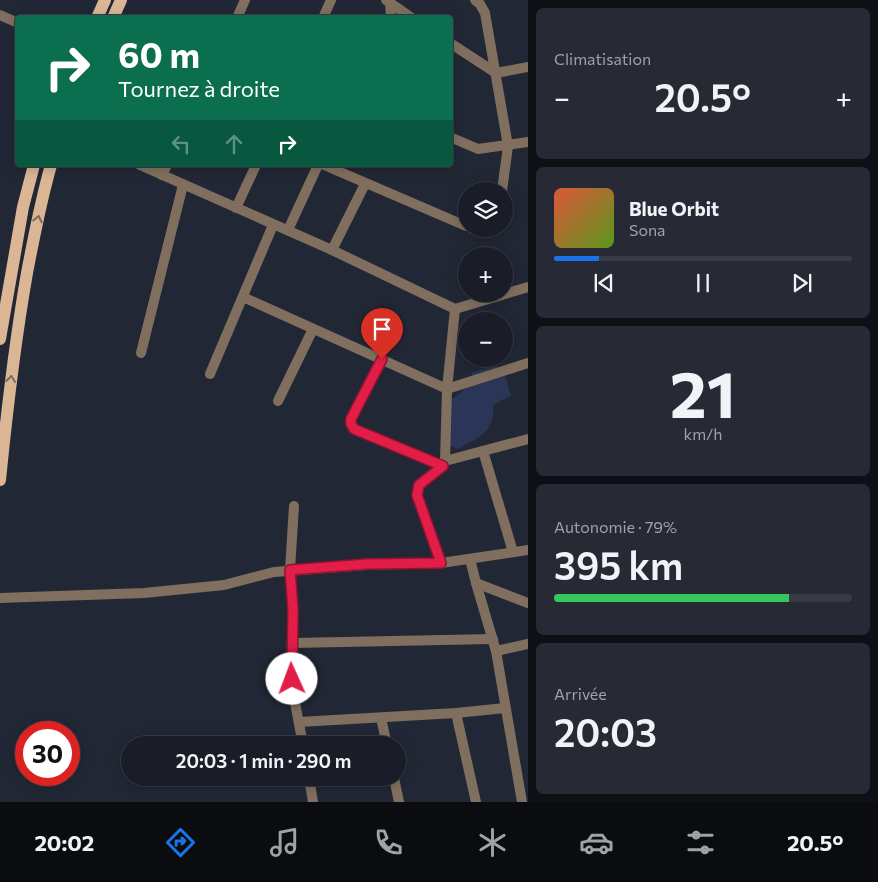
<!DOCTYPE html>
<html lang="fr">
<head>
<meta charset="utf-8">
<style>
  body { margin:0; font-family:Commissioner,sans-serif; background:#272a34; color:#f1f3f6; height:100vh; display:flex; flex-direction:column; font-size:19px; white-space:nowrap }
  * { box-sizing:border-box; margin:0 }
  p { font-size:16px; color:#9fa2a8 }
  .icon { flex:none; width:28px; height:28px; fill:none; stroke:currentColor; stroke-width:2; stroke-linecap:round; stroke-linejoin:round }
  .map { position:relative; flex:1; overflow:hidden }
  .panel { display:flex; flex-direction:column; gap:8px; padding:8px; background:#0e1016; width:350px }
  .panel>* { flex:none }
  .guide { position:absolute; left:15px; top:15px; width:438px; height:152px; border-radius:5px; box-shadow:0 2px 12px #0003,0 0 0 1px #383b45; background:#0b6e4f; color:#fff; overflow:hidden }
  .fabs { position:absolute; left:458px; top:182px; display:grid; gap:10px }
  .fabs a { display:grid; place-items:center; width:55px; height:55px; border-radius:50%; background:#1a1d28; box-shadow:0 2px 12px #0003,0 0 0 1px #383b45; font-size:25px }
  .speed { position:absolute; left:15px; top:721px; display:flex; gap:10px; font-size:25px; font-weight:700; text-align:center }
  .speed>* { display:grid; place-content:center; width:65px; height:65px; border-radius:50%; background:#1a1d28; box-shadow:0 2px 12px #0003,0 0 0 1px #383b45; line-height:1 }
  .speed .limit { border:8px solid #d22; background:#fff; color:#111 }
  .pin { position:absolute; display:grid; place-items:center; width:42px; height:42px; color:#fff; margin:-51px -21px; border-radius:50% 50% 50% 0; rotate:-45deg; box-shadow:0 0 5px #0007 }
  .pin .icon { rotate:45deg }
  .me { position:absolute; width:55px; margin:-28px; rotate:358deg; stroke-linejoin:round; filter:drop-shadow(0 0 4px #0008) }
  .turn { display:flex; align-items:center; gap:18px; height:105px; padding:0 20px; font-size:22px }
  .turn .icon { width:65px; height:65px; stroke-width:2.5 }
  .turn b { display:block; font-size:35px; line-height:42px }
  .lanes { display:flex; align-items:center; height:48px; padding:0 20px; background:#0003; justify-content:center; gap:25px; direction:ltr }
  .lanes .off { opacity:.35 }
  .big { font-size:38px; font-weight:600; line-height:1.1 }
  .panel .card { flex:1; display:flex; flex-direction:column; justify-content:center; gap:8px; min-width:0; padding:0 18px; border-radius:8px; background:#272a34 }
  .panel .dial { align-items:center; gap:0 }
  .dial b { font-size:65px; line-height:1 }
  .song { display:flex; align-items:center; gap:15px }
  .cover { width:60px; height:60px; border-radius:8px; background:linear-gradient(135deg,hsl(10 70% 55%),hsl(90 70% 35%)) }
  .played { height:5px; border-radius:2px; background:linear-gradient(90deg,#1a73e8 15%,#383b45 15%) }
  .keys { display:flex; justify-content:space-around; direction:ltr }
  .heat { display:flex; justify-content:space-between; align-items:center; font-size:28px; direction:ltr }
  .charge { height:8px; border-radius:4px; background:linear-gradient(90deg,#34c759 79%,#383b45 0) }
  .trip { position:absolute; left:121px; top:736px; width:285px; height:50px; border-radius:25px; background:#1a1d28; box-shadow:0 2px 12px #0003,0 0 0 1px #383b45; font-weight:600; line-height:50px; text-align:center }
  .menu { display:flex; height:80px; justify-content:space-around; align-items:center; background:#0a0c10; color:#9fa2a8 }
  .menu .icon { width:35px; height:35px }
  .menu .selected { color:#1a73e8 }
  .menu b { font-size:22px; color:#f1f3f6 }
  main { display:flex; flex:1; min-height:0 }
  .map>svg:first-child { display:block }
</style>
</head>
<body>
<main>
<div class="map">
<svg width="528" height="802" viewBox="0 0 528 802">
  <rect width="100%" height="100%" fill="#222735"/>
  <path fill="#2a3558" d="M496,366L505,375L511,396L493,405C495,433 480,436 458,449L442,442L444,402C462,396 465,389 473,372Z"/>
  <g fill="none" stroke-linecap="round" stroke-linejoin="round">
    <g stroke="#806f5e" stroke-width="10">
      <path d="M386,0L412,18"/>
      <path d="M475,0L480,4L485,13L508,146L502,191"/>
      <path d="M390,3L391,18"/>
      <path d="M0,15L18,23"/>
      <path d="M237,18L245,0"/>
      <path d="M323,18L331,0"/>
      <path d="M450,43L496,73L528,67"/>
      <path d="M450,137L478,149L528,142"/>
      <path d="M140,165L332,250L455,309L528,287"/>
      <path d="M324,165L466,226"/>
      <path d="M162,175L167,165"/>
      <path d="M236,208L256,165"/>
      <path d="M472,229L478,231L488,229"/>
      <path d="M288,230L318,165"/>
      <path d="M332,250L365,184"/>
      <path d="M243,297L447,389L528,363"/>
      <path d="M141,353L183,185"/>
      <path d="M381,359L351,419V425L354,429L443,466"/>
      <path d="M210,374L273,225"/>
      <path d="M278,401L313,329"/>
      <path d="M483,451L513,552"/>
      <path d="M445,461L528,439"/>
      <path d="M294,506L290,570L293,609L291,667L293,692L303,745"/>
      <path d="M470,559L476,583L528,603"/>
      <path d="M441,563L417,495L419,485L443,466L445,461L447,389L455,309"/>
      <path d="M476,583L496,651L522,802"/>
      <path d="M0,598L144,593L224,585L274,572L367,565L441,563L528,550"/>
      <path d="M292,643L493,639"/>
      <path d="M496,651L528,644"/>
      <path d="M456,713L476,802"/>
      <path d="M381,718L387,745"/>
      <path d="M299,722L456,713L505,708"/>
      <path d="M309,778L313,802"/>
      <path d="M394,778L399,802"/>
    </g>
    <g stroke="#dab694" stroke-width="12">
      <path d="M97,18L105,0"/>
      <path d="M113,18L121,0"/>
      <path d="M0,339L23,207L34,165"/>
      <path d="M0,480C7,410 15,341 27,273C34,236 41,200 51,165"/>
    </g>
  </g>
  <defs><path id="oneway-chevron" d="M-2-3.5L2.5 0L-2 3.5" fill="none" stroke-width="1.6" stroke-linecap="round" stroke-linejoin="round" transform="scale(1.25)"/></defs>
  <g stroke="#7e6b5b">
    <use href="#oneway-chevron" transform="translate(38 219) rotate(-77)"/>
    <use href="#oneway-chevron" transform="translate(11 379) rotate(-83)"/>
  </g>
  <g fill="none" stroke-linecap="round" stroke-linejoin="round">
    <defs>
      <path id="route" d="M292,679L293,609L290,570L367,564L441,563L417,495L419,485L443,466L354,429L351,424V419L382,359"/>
    </defs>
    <use href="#route" stroke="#92132f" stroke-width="12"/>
    <use href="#route" stroke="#e11d48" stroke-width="9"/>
  </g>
</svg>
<div class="fabs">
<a><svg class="icon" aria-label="layers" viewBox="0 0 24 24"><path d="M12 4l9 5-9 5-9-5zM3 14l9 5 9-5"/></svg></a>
<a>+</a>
<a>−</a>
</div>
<div class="speed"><div class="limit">30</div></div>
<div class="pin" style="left:382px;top:359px;background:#d93025"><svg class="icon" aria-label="arrive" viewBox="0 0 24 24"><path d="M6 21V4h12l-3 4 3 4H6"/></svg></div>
<svg class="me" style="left:292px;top:679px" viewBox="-20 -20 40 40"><circle r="19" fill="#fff"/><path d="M0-13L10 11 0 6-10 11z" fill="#e11d48"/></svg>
<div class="trip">20:03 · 1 min · 290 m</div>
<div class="guide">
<div class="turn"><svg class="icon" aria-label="right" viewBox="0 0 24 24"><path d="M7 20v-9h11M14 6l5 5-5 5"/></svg><div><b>60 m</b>Tournez à droite</div></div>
<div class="lanes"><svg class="icon off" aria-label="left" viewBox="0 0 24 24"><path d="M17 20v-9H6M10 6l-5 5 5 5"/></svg><svg class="icon off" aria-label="ahead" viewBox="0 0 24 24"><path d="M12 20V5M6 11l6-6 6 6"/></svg><svg class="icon" aria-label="right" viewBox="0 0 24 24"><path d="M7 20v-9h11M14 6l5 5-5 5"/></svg></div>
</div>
</div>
<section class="panel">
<div class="card"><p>Climatisation</p>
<div class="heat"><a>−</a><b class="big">20.5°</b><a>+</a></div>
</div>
<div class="card">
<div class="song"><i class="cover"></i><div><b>Blue Orbit</b><p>Sona</p></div></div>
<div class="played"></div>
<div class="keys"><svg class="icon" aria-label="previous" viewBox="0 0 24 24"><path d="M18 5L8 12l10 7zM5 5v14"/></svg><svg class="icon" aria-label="pause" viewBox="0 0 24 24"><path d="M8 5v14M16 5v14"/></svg><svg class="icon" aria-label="next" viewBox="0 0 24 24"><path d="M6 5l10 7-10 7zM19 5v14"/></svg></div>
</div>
<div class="card dial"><b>21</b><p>km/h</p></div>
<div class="card"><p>Autonomie · 79%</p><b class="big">395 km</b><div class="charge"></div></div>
<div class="card"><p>Arrivée</p><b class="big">20:03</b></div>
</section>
</main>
<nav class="menu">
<b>20:02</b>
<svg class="icon selected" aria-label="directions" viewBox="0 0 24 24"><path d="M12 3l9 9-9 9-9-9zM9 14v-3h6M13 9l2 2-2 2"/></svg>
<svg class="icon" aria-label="music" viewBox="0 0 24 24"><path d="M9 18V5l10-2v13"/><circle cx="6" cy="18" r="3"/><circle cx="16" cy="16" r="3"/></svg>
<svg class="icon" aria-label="phone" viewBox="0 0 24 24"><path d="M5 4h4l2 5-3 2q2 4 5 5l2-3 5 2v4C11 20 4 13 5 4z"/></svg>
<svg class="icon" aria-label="climate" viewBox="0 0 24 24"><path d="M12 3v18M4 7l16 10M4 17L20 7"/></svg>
<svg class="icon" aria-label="car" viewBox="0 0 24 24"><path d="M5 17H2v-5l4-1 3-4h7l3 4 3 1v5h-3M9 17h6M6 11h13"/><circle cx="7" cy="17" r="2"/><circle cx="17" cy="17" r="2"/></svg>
<svg class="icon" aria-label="filters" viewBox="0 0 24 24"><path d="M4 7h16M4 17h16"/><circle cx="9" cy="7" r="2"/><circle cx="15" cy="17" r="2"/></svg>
<b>20.5°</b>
</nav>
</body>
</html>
